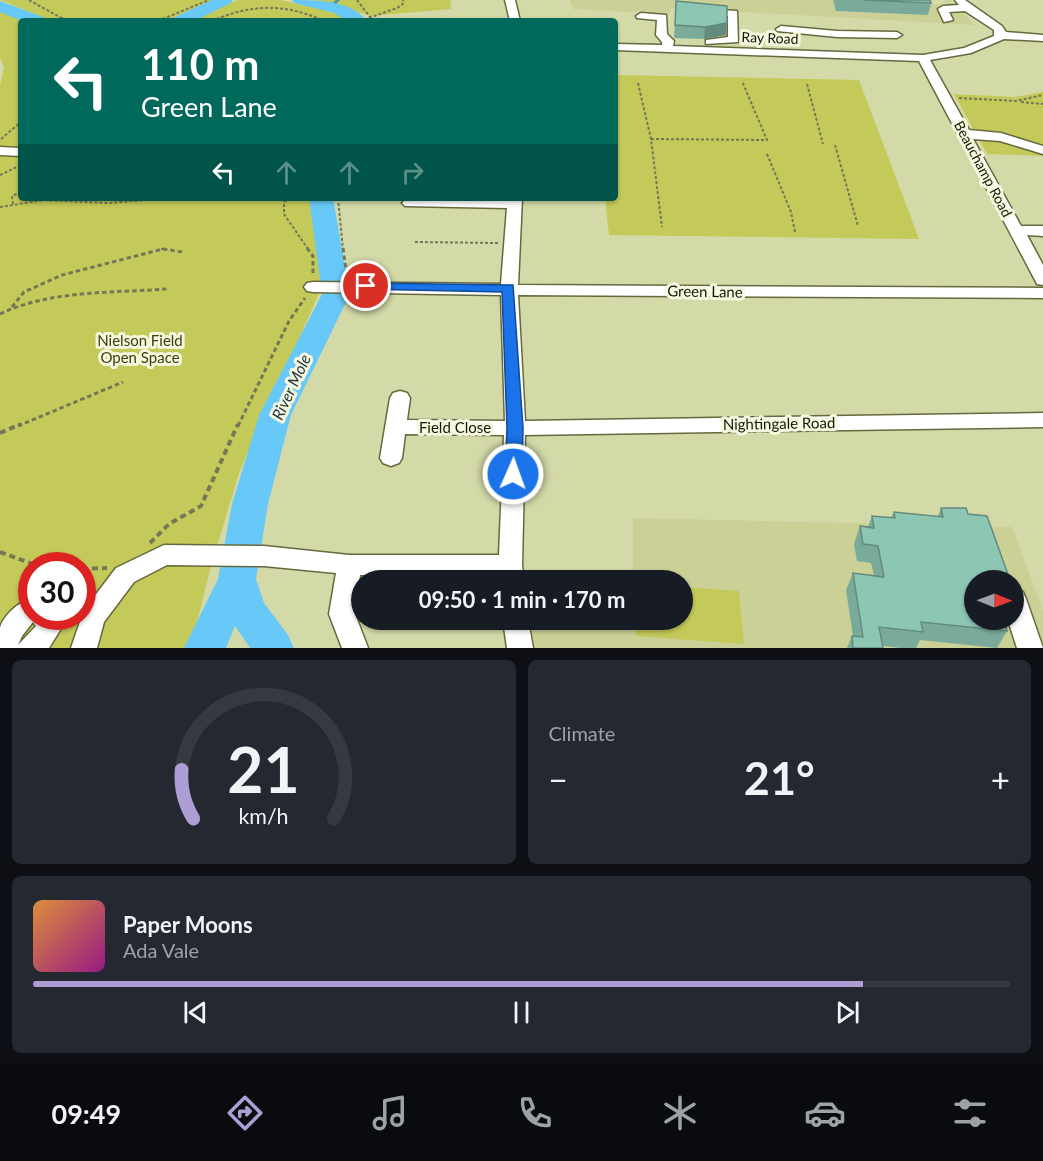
<!DOCTYPE html>
<html lang="en">
<head>
<meta charset="utf-8">
<style>
  body { margin:0; font-family:Lato,sans-serif; background:#242831; color:#f1f3f6; height:100vh; display:flex; flex-direction:column; font-size:22px; white-space:nowrap }
  * { box-sizing:border-box; margin:0 }
  p { font-size:20px; color:#9ea1a6 }
  .icon { flex:none; width:33px; height:33px; fill:none; stroke:currentColor; stroke-width:2; stroke-linecap:round; stroke-linejoin:round }
  .map { position:relative; height:648px; overflow:hidden }
  .drawer { display:flex; flex-direction:column; gap:12px; padding:12px; background:#0d0f14; flex:1 }
  .drawer>* { flex:none }
  .guide { position:absolute; left:18px; top:18px; width:600px; height:183px; border-radius:6px; box-shadow:0 2px 4px #0004; background:#00695c; color:#fff; overflow:hidden }
  .needle { width:39px; rotate:91deg }
  .tools { position:absolute; left:964px; top:570px; display:grid; gap:12px }
  .tools a { display:grid; place-items:center; width:60px; height:60px; border-radius:50%; background:#171b24; box-shadow:0 2px 4px #0004; font-size:30px }
  .speed { position:absolute; left:18px; top:552px; display:flex; gap:12px; font-size:30px; font-weight:700; text-align:center }
  .speed>* { display:grid; place-content:center; width:78px; height:78px; border-radius:50%; background:#171b24; box-shadow:0 2px 4px #0004; line-height:1 }
  .speed .limit { border:9px solid #d22; background:#fff; color:#111 }
  .pin { position:absolute; display:grid; place-items:center; width:51px; height:51px; color:#fff; margin:-26px; border:3px solid #fff; border-radius:50%; box-shadow:0 2px 6px #0007 }
  .me { position:absolute; width:66px; margin:-33px; rotate:2deg; stroke-linejoin:round; filter:drop-shadow(0 0 4px #0008) }
  .turn { display:flex; align-items:center; gap:21px; height:126px; padding:0 24px; font-size:27px }
  .turn .icon { width:78px; height:78px; stroke-width:2.5 }
  .turn b { display:block; font-size:42px; line-height:51px }
  .lanes { display:flex; align-items:center; height:57px; padding:0 24px; background:#0003; justify-content:center; gap:30px; direction:ltr }
  .lanes .off { opacity:.35 }
  .big { font-size:45px; font-weight:700; line-height:1.1 }
  .drawer .card { flex:1; display:flex; flex-direction:column; justify-content:center; gap:9px; min-width:0; padding:0 21px; border-radius:9px; background:#242831 }
  .drawer .dial { align-items:center; gap:0 }
  .dial svg { height:156px; overflow:visible; fill:none; stroke:#363941; stroke-width:7; stroke-linecap:round; text-anchor:middle }
  .dial text { fill:#f1f3f6; stroke:none }
  .song { display:flex; align-items:center; gap:18px }
  .cover { width:72px; height:72px; border-radius:9px; background:linear-gradient(135deg,hsl(30 70% 55%),hsl(310 70% 35%)) }
  .played { height:6px; border-radius:3px; background:linear-gradient(90deg,#ae9ed6 85%,#363941 85%) }
  .keys { display:flex; justify-content:space-around; direction:ltr }
  .heat { display:flex; justify-content:space-between; align-items:center; font-size:33px; direction:ltr }
  .drawer .tiles { flex:1; display:grid; gap:12px; grid-template-columns:1fr 1fr }
  .card:last-child { grid-column:span 2 }
  .trip { position:absolute; left:351px; top:570px; width:342px; height:60px; border-radius:30px; background:#171b24; box-shadow:0 2px 4px #0004; font-weight:700; line-height:60px; text-align:center }
  .tabs { display:flex; height:96px; justify-content:space-around; align-items:center; background:#090b0e; color:#9ea1a6 }
  .tabs .icon { width:42px; height:42px }
  .tabs .active { color:#ae9ed6 }
  .tabs b { font-size:27px; color:#f1f3f6 }
  .map>svg:first-child { display:block }
</style>
</head>
<body>
<div class="map">
<svg width="1043" height="648" viewBox="0 0 1043 648">
  <rect width="100%" height="100%" fill="#d4d9a8"/>
  <g fill="#cbd097" fill-rule="evenodd">
    <path d="M570,0H833L836,11L899,14L928,0H931L934,5H946L944,0H950L975,25L671,8L670,14L573,9Z"/>
    <path d="M633,518L1012,527L1043,611V648H535L530,620H682V580H633ZM975,580H1014V620H975Z"/>
  </g>
  <g fill="#c4ca59" fill-rule="evenodd">
    <path d="M1,0H220L176,21H50Z"/>
    <path d="M239,0H281L339,13L353,21H194L225,4Z"/>
    <path d="M315,0H450L451,9L371,16Z"/>
    <path d="M0,10L27,21H21V198H317V228L323,276L322,287L240,470L211,566L197,622L184,648H0V85L4,68L0,57ZM32,566H82V616H32Z"/>
    <path d="M615,75L859,80L919,239L609,235L605,198H615Z"/>
    <path d="M1043,92V156L987,154L954,94L1014,97Z"/>
    <path d="M683,587L739,591L744,644L636,636V620H682Z"/>
  </g>
  <g fill="none" stroke-linecap="round" stroke-linejoin="round">
    <path stroke="#4f94af" stroke-width="3" d="M330,7L338,0"/>
    <g fill="#68c9f8" fill-rule="evenodd">
      <path d="M212,0H233L231,3L194,21H173L175,17Z"/>
      <path d="M292,0C316,0 351,0 367,21H347L334,13L294,3Z"/>
      <path d="M0,1L43,17L45,21H22L0,12Z"/>
      <path d="M309,198H333L350,294L291,415L268,504L256,579L264,603L288,635L294,648H250L235,626L226,648H184L218,579L232,504L259,415L322,294Z"/>
    </g>
    <defs>
      <g id="minor">
        <path d="M505,0H515L520,21H510Z"/>
        <path d="M955,0H965L1002,26L1006,32L1043,35V41L1004,39L971,53L930,60L969,130L1001,133L1043,146V154L1000,141L973,139L1021,226H1043V236L1027,235L1043,265V285L1037,284L1035,280L919,61L615,50V44L662,45V42L656,35L657,20L637,18L636,16L641,13L666,15L667,34L674,41L673,46L923,55L964,48L994,36V30L965,11L949,12L953,20L944,22L938,9L943,6L959,5Z"/>
        <path d="M704,9L737,11L738,42L706,44V40L728,37V16L700,14L699,12Z"/>
        <path d="M781,26L837,31L897,32L902,35L897,38L837,37L777,31L776,29Z"/>
        <path d="M0,147L21,148V156L0,155Z"/>
        <path d="M410,198H522L518,285L1043,288V298L518,295L525,421L1043,413V427L525,435L522,565L524,580H500L499,575H360L355,614L368,648H342L329,614L336,573L264,566L167,565L134,582L104,622L97,648H71L84,610L116,568L164,545L264,546L349,555H499L504,435L405,434L402,458L399,463L391,466L383,463L380,458L390,398L393,393L400,391L407,393L410,398L407,420L505,421L501,295L313,292L307,291L304,287L307,283L313,282L501,284L507,208L405,206L402,203L405,200Z"/>
        <path d="M1014,589L1023,592L1026,599L1043,648H1017L1008,620H1014Z"/>
        <path d="M27,600L32,601V616H58L62,627L49,648H0C0,642 0,634 0,628C3,616 17,604 27,600ZM33,622L36,626L18,645L22,636Z"/>
        <path d="M503,620H528L533,648H507Z"/>
      </g>
    </defs>
    <use href="#minor" stroke="#66693d" stroke-width="3"/>
    <g stroke="#757857" stroke-width="2" stroke-dasharray="3 2" stroke-linecap="butt">
      <path d="M29,0L67,21"/>
      <path d="M357,0L373,21"/>
      <path d="M369,18L397,8L404,3L403,0"/>
      <path d="M158,21L209,0"/>
      <path d="M212,21C251,4 285,3 324,21"/>
      <path d="M638,83L651,139L662,227"/>
      <path d="M807,84L823,144"/>
      <path d="M959,98L1016,101L1043,95"/>
      <path d="M1021,102L1043,104"/>
      <path d="M1,139L21,122"/>
      <path d="M651,139L767,140L742,81"/>
      <path d="M835,145L858,226"/>
      <path d="M767,154L791,212L795,232"/>
      <path d="M0,175L21,165"/>
      <path d="M291,198L284,202V214L308,249"/>
      <path d="M338,198L343,249"/>
      <path d="M13,204L12,196L21,192"/>
      <path d="M0,207L44,200L108,203L171,198"/>
      <path d="M415,242L498,243"/>
      <path d="M161,249H166"/>
    </g>
    <g stroke="#757857" stroke-width="3" stroke-dasharray="4.5 3" stroke-linecap="butt">
      <path d="M307,248L313,256V276"/>
      <path d="M343,248L347,277"/>
      <path d="M12,307L24,292L62,275L163,249L183,252"/>
      <path d="M0,314C50,290 112,293 167,289"/>
      <path d="M18,426L123,382"/>
      <path d="M238,426L289,321L305,298"/>
    </g>
    <g stroke="#757857" stroke-width="4" stroke-dasharray="6 4" stroke-linecap="butt">
      <path d="M0,433L21,424"/>
      <path d="M150,543L169,524L201,506L238,424"/>
      <path d="M0,552L38,566"/>
      <path d="M82,569L107,568"/>
    </g>
    <use href="#minor" fill="#fff" fill-rule="evenodd"/>
  </g>
  <g fill="#79aa9a">
    <path d="M833,0H930L931,3L928,15L836,11Z"/>
    <path d="M676,1L727,23L726,35L704,39L674,38Z"/>
    <path d="M941,508L975,620H1009L1005,626L1007,631L997,648L920,640L916,648H900L883,646V648H847L852,636H853L846,590L853,573L874,575L871,563L857,561L854,544L860,526L868,527L872,516L891,517L894,512L938,516Z"/>
  </g>
  <path fill="#638b7d" d="M727,23L726,35L704,39L705,27Z"/>
  <g fill="#8dc6b3" stroke="#638b7d" stroke-width="1.5">
    <path d="M863,0H930L931,3Z"/>
    <path d="M676,1L727,6V23L705,27L675,25Z"/>
    <path d="M941,508H966L968,514L987,516L1010,580H975V620H1004L1007,631L921,622L923,632L879,627L883,648H853L852,636L863,637L853,573L884,577L878,546L863,544L860,526L874,528L872,516L895,518L894,512L943,517Z"/>
  </g>
  <path fill="#1a73e8" stroke="#114b97" stroke-width="1.5" d="M366,283L513,285L523,428L522,474L519,478H508L505,474L507,428L502,292L362,289L360,286L362,284Z"/>
  <g text-anchor="middle" stroke-width="6" stroke-linejoin="round" paint-order="stroke">
    <g font-size="14" fill="#161705" stroke="#f5f7df">
      <text transform="translate(770 38) rotate(2)" y="5">Ray Road</text>
      <text transform="translate(983 169) rotate(62)" y="5">Beauchamp Road</text>
    </g>
    <g font-size="15" fill="#161705" stroke="#f5f7df">
      <text transform="translate(705 292) rotate(1)" y="5">Green Lane</text>
      <text transform="translate(779 424) rotate(-1)" y="5">Nightingale Road</text>
      <text x="455" y="433">Field Close</text>
    </g>
    <g font-size="15" fill="#3c3e0c" stroke="#f5f7df">
      <text x="140" y="346">Nielson Field<tspan x="140" dy="17">Open Space</tspan></text>
    </g>
    <g font-size="16" font-style="italic" fill="#203641" stroke="#f5f7df">
      <text transform="translate(291 387) rotate(-65)" y="6">River Mole</text>
    </g>
  </g>
</svg>
<div class="tools">
<a><svg class="needle" viewBox="-14 -14 28 28"><path d="M0-13l5 13h-10z" fill="#e53935"/><path d="M0 13l5-13h-10z" fill="#9ea1a6"/></svg></a>
</div>
<div class="speed"><div class="limit">30</div></div>
<div class="pin" style="left:366px;top:286px;background:#d93025"><svg class="icon" aria-label="arrive" viewBox="0 0 24 24"><path d="M6 21V4h12l-3 4 3 4H6"/></svg></div>
<svg class="me" style="left:513px;top:474px" viewBox="-20 -20 40 40"><circle r="17" fill="#1a73e8" stroke="#fff" stroke-width="3"/><path d="M0-11L8 9 0 5-8 9z" fill="#fff"/></svg>
<div class="trip">09:50 · 1 min · 170 m</div>
<div class="guide">
<div class="turn"><svg class="icon" aria-label="left" viewBox="0 0 24 24"><path d="M17 20v-9H6M10 6l-5 5 5 5"/></svg><div><b>110 m</b>Green Lane</div></div>
<div class="lanes"><svg class="icon" aria-label="left" viewBox="0 0 24 24"><path d="M17 20v-9H6M10 6l-5 5 5 5"/></svg><svg class="icon off" aria-label="ahead" viewBox="0 0 24 24"><path d="M12 20V5M6 11l6-6 6 6"/></svg><svg class="icon off" aria-label="ahead" viewBox="0 0 24 24"><path d="M12 20V5M6 11l6-6 6 6"/></svg><svg class="icon off" aria-label="right" viewBox="0 0 24 24"><path d="M7 20v-9h11M14 6l5 5-5 5"/></svg></div>
</div>
</div>
<section class="drawer">
<div class="tiles">
<div class="card dial"><svg viewBox="0 0 100 80">
<path d="M14 69A42 42 0 1 1 86 69"/>
<path d="M14 69A42 42 0 0 1 8 44" stroke="#ae9ed6"/>
<text x="50" y="56" font-size="32" font-weight="700">21</text>
<text x="50" y="72" font-size="11">km/h</text>
</svg></div>
<div class="card"><p>Climate</p>
<div class="heat"><a>−</a><b class="big">21°</b><a>+</a></div>
</div>
<div class="card">
<div class="song"><i class="cover"></i><div><b>Paper Moons</b><p>Ada Vale</p></div></div>
<div class="played"></div>
<div class="keys"><svg class="icon" aria-label="previous" viewBox="0 0 24 24"><path d="M18 5L8 12l10 7zM5 5v14"/></svg><svg class="icon" aria-label="pause" viewBox="0 0 24 24"><path d="M8 5v14M16 5v14"/></svg><svg class="icon" aria-label="next" viewBox="0 0 24 24"><path d="M6 5l10 7-10 7zM19 5v14"/></svg></div>
</div>
</div>
</section>
<nav class="tabs">
<b>09:49</b>
<svg class="icon active" aria-label="directions" viewBox="0 0 24 24"><path d="M12 3l9 9-9 9-9-9zM9 14v-3h6M13 9l2 2-2 2"/></svg>
<svg class="icon" aria-label="music" viewBox="0 0 24 24"><path d="M9 18V5l10-2v13"/><circle cx="6" cy="18" r="3"/><circle cx="16" cy="16" r="3"/></svg>
<svg class="icon" aria-label="phone" viewBox="0 0 24 24"><path d="M5 4h4l2 5-3 2q2 4 5 5l2-3 5 2v4C11 20 4 13 5 4z"/></svg>
<svg class="icon" aria-label="climate" viewBox="0 0 24 24"><path d="M12 3v18M4 7l16 10M4 17L20 7"/></svg>
<svg class="icon" aria-label="car" viewBox="0 0 24 24"><path d="M5 17H2v-5l4-1 3-4h7l3 4 3 1v5h-3M9 17h6M6 11h13"/><circle cx="7" cy="17" r="2"/><circle cx="17" cy="17" r="2"/></svg>
<svg class="icon" aria-label="filters" viewBox="0 0 24 24"><path d="M4 7h16M4 17h16"/><circle cx="9" cy="7" r="2"/><circle cx="15" cy="17" r="2"/></svg>
</nav>
</body>
</html>
